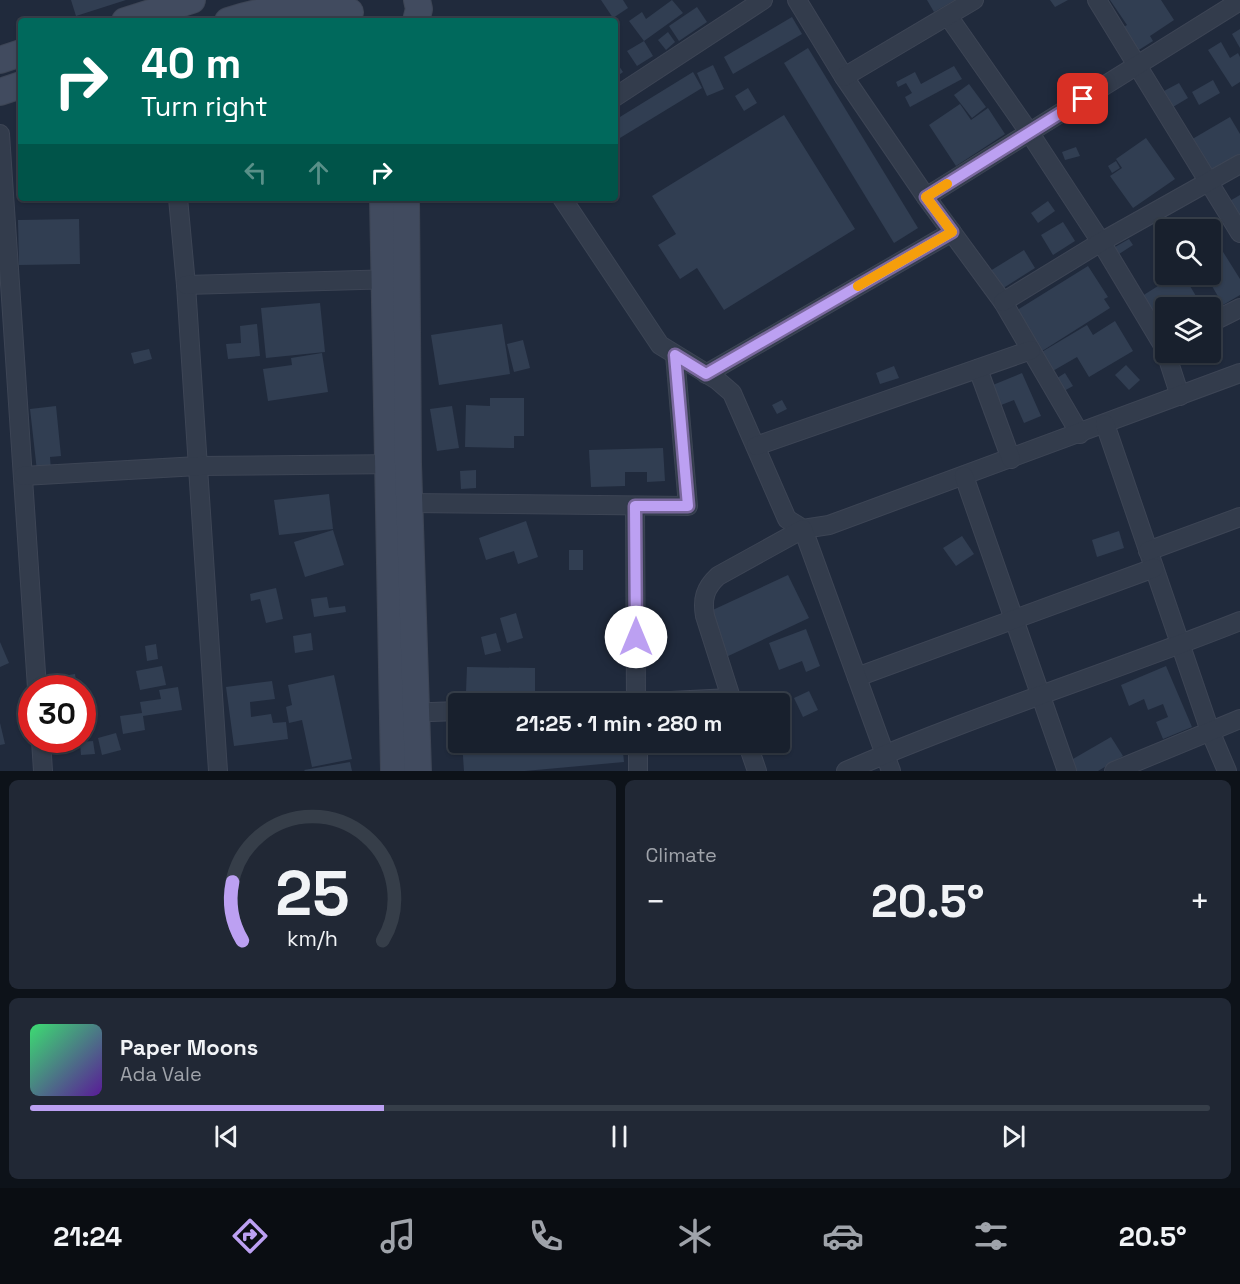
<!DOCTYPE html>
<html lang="en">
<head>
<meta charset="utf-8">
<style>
  body { margin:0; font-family:"Space Grotesk",sans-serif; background:#212835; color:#f1f3f6; height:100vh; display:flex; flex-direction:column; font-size:22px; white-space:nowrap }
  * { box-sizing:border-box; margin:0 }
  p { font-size:20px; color:#9fa3aa }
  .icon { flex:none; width:33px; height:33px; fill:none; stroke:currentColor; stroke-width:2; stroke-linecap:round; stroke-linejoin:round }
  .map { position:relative; height:771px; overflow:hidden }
  .sheet { display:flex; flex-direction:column; gap:9px; padding:9px; background:#0d1219; flex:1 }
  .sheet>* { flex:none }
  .guide { position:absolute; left:18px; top:18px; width:600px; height:183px; border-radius:6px; box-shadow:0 2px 4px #0004,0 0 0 2px #363e49; background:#00695c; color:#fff; overflow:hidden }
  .tools { position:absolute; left:1155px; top:219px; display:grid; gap:12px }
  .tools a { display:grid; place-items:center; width:66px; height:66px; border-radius:6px; background:#18202d; box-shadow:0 2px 4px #0004,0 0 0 2px #363e49; font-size:30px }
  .speed { position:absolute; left:18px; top:675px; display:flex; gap:12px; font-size:30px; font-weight:700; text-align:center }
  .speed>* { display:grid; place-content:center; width:78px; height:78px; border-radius:50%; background:#18202d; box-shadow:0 2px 4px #0004,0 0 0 2px #363e49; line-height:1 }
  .speed .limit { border:9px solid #d22; background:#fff; color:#111 }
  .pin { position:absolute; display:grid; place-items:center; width:51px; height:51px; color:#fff; margin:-26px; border-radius:12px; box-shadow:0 3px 9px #0006 }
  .me { position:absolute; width:66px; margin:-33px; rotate:0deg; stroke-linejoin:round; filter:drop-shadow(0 0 4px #0008) }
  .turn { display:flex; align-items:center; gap:21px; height:126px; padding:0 24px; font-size:27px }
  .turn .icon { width:78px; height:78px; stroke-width:2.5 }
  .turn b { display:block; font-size:42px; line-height:51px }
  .lanes { display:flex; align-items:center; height:57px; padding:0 24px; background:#0003; justify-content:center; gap:30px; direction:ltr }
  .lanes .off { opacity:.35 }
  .big { font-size:45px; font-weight:700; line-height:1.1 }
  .sheet .card { flex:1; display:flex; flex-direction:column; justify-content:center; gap:9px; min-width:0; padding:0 21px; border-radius:9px; background:#212835 }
  .sheet .dial { align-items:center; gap:0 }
  .dial svg { height:156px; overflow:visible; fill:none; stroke:#363e49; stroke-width:7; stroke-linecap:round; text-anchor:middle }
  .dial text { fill:#f1f3f6; stroke:none }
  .song { display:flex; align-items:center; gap:18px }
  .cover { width:72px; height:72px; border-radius:9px; background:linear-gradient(135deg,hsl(140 70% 55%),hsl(270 70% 35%)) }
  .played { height:6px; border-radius:3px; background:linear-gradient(90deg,#bca0f2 30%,#363e49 30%) }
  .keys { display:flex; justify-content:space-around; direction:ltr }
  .heat { display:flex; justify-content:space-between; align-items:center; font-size:33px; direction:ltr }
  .sheet .tiles { flex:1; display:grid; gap:9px; grid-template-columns:1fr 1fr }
  .card:last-child { grid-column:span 2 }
  .trip { position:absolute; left:448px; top:693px; width:342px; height:60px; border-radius:6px; background:#18202d; box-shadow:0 2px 4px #0004,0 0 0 2px #363e49; font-weight:700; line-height:60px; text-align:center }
  .menu { display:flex; height:96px; justify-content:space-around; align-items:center; background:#0a0d12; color:#9fa3aa }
  .menu .icon { width:42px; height:42px }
  .menu .current { color:#bca0f2 }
  .menu b { font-size:27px; color:#f1f3f6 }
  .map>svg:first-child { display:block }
</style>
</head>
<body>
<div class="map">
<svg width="1240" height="771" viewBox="0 0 1240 771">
  <rect width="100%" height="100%" fill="#202a3c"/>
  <g fill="#313e52">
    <path d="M71,0H126L76,16Z"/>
    <path d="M601,0H623L628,8L613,18Z"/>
    <path d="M672,0L683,13L644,41L629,21L642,12L646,19Z"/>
    <path d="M927,0H955L934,12Z"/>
    <path d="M1050,0H1068L1055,7Z"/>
    <path d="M1110,0H1161L1174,20L1150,36L1153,41L1134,53L1119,30L1127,25Z"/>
    <path d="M697,7L707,22L679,41L669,26Z"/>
    <path d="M792,17L802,34L733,74L724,57Z"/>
    <path d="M1240,29V48L1232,34Z"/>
    <path d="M668,32L675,42L666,50L658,40Z"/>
    <path d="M644,41L653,56L637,66L627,51Z"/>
    <path d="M1221,42L1230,58L1238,53L1240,57V82L1232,87L1208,50Z"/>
    <path d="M808,48L918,228L894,243L784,63Z"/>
    <path d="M615,60L623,72L615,78Z"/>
    <path d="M713,65L724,89L707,96L697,73Z"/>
    <path d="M954,66L962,79L910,107L905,97L912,93L906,83L898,87L896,82L915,72L921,84Z"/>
    <path d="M693,72L702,88L615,141V120Z"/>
    <path d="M1213,80L1220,93L1199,105L1192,92Z"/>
    <path d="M1179,83L1188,98L1173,107L1164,91Z"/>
    <path d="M969,84L986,107L972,118L954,95Z"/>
    <path d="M748,88L757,103L744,111L735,96Z"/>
    <path d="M960,104L971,120L988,108L1005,134L956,166L929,125Z"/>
    <path d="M784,115L855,229L724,310L697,268L680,279L658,245L676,234L652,196Z"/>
    <path d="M1230,117L1240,134V154L1208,173L1189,141Z"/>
    <path d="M1146,138L1175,179L1133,208L1110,176L1122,168L1116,159Z"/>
    <path d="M1076,147L1080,156L1065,160L1062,152Z"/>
    <path d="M1116,161L1120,168L1112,173L1108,166Z"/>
    <path d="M1240,195V237L1221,206Z"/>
    <path d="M1048,201L1055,211L1038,223L1031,213Z"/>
    <path d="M79,219L80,264L19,265L18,220Z"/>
    <path d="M1063,222L1075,241L1053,255L1041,235Z"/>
    <path d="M1129,239L1133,245L1119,254L1115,247Z"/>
    <path d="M1220,247L1240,279V295L1223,305L1205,274H1210V253Z"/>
    <path d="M1024,250L1035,268L994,294L982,276Z"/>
    <path d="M1088,266L1108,297L1104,299L1110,308L1039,353L1014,312Z"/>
    <path d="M1177,274H1183L1203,308H1166V336L1131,303Z"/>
    <path d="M320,303L325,352L266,358L261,308Z"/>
    <path d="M1115,321L1133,351L1089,377L1077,357L1051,372L1040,353L1087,325L1093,335Z"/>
    <path d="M257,324L260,356L228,359L226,344L241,343L240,326Z"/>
    <path d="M502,324L510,374L439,385L431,335Z"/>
    <path d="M523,340L530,368L514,372L507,344Z"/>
    <path d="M149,349L152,359L134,364L131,353Z"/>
    <path d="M322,353L328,392L268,401L263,369L292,365L291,358Z"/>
    <path d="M1126,365L1140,380L1129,390L1115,375Z"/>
    <path d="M894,366L899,378L880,384L876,373Z"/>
    <path d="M1022,373L1041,416L1024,423L1014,400L996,407L988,387Z"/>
    <path d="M1065,373L1073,386L1062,392L1054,380Z"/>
    <path d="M490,398H524V436H514V448L465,447L466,405L490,406Z"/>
    <path d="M782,400L787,409L777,414L772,405Z"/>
    <path d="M56,406L61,456L50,457L51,470L37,471L30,409Z"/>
    <path d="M452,406L459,448L437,451L430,409Z"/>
    <path d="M663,448L665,481L647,482V472H625V486L591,487L589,450Z"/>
    <path d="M476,470V488L461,489L460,471Z"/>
    <path d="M329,494L333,529L279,535L274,500Z"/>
    <path d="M526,521L538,557L518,564L514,551L486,560L479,538Z"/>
    <path d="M333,530L344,565L305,577L294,542Z"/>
    <path d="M1119,531L1124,548L1097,557L1092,540Z"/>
    <path d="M962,536L974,554L956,566L943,548Z"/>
    <rect x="569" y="550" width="14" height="20"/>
    <path d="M788,575L809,618L724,658L704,614Z"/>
    <path d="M276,588L283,619L266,623L260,599L251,601L250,594Z"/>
    <path d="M327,597L329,608L345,606L346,612L314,617L311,599Z"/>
    <path d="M516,613L523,638L507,643L500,618Z"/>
    <path d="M806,629L820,666L806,672L802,661L779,670L769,643Z"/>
    <path d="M311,633L313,650L295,653L293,636Z"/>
    <path d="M496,633L501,651L485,655L481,637Z"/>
    <path d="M0,642L9,663L0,667Z"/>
    <path d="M156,644L158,659L147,661L145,646Z"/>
    <path d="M162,666L166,685L140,690L136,671Z"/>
    <path d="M1166,666L1192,727L1163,739L1156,722L1168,717L1163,704L1148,710L1144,699L1129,706L1121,685Z"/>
    <path d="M467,667L535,668V693L466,692Z"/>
    <path d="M75,674L77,688H52L50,678Z"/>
    <path d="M334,675L352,759L312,767L302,720L289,723L286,707L292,705L288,685Z"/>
    <path d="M272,681L275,699L250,702L251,717L271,714L273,723L286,722L288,739L234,746L226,687Z"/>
    <path d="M178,687L182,710L143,716L145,730L123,734L120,716L142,713L140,702L161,699L159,690Z"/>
    <path d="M809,691L818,710L803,717L794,698Z"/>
    <path d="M0,723L5,744L0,745Z"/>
    <path d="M116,733L121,750L102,755L98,738Z"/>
    <path d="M1111,737L1123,756L1098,771H1071L1066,763Z"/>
    <path d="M93,741L95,754L81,755L80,742Z"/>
    <path d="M462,742H553L554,748L574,746V742H622L624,762L525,771H464Z"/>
    <path d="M693,742H713L715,751L696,755Z"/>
    <path d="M350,762L352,771H305L304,770Z"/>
  </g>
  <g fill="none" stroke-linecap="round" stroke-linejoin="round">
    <defs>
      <g id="street">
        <path d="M797,0L844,77L926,197L1003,302L1080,434"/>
        <path d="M1097,0L1240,233"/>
        <path d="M948,16L1029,132L1101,242L1164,347L1180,396"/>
        <path d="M844,77L974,0"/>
        <path d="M615,97L763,0"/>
        <path d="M0,134L37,688"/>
        <path d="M926,197L1240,1"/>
        <path d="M178,198L186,285L218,771"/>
        <path d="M562,198L660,345L717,380L732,393L787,519L803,529L829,525L1240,373"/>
        <path d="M186,285L396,279"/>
        <path d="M1003,302L1101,242L1240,164"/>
        <path d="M1210,323L1240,308"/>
        <path d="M978,369L1011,459"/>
        <path d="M706,374L952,232"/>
        <path d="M1105,424L1210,731L1227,771"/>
        <path d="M756,446L1031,350"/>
        <path d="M23,476L198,466L400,464"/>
        <path d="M964,476L1067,771"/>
        <path d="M410,503L688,506L675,355"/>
        <path d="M635,506L636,704"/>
        <path d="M1148,551L1240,517"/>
        <path d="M857,677L1154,568"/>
        <path d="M612,704L730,698"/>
        <path d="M733,704L705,616C702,599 705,588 718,576L803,529L891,771"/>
        <path d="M404,713L459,711"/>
        <path d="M41,740L43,771"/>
        <path d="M638,742V771"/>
        <path d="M747,742L757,771"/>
        <path d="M846,771C975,715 1109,673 1240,621"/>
        <path d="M1114,771L1240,719"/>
      </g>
      <g id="secondary">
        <path d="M125,21L192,0"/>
        <path d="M228,21C273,6 303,7 350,12"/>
        <path d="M416,21L419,9L417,0"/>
        <path d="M0,60L21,53"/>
        <path d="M0,92L21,85"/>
        <path d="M383,198L394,771"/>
        <path d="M406,198L408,464L418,771"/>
      </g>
    </defs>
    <use href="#street" stroke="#3d4555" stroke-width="20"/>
    <use href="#secondary" stroke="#3d4555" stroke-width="28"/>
    <use href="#street" stroke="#333c4c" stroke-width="18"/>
    <use href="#secondary" stroke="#414b5f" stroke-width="26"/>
  </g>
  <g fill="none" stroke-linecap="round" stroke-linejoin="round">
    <defs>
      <path id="route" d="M636,637L635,506H688L675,355L706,374L952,232L926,197L1083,99"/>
    </defs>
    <use href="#route" stroke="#7a689d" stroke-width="15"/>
    <use href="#route" stroke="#bca0f2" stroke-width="10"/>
    <path stroke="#f59e0b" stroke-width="10" d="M858,286L952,232L926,197L947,184"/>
  </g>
</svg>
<div class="tools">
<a><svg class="icon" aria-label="search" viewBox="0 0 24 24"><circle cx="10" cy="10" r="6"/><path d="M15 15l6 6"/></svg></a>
<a><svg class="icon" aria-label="layers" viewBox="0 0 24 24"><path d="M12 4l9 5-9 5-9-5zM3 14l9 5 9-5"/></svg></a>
</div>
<div class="speed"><div class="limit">30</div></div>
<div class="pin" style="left:1083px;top:99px;background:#d93025"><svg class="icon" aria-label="arrive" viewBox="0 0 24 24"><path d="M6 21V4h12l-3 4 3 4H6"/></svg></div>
<svg class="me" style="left:636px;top:637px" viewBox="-20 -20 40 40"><circle r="19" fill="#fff"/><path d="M0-13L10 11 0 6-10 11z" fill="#bca0f2"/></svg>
<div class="trip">21:25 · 1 min · 280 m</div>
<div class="guide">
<div class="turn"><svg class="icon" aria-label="right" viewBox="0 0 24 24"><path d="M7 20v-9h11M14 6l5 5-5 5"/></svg><div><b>40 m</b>Turn right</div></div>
<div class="lanes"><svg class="icon off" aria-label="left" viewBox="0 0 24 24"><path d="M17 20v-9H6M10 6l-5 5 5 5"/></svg><svg class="icon off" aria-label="ahead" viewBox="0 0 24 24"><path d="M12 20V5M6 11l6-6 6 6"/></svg><svg class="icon" aria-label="right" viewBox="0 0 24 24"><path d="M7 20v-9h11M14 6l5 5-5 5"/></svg></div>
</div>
</div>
<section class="sheet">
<div class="tiles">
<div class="card dial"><svg viewBox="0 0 100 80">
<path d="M14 69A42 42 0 1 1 86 69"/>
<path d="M14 69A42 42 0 0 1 9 39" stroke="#bca0f2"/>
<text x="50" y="56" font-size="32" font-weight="700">25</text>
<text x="50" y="72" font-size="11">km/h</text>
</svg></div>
<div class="card"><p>Climate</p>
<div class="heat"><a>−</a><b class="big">20.5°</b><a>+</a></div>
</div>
<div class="card">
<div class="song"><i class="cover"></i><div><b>Paper Moons</b><p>Ada Vale</p></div></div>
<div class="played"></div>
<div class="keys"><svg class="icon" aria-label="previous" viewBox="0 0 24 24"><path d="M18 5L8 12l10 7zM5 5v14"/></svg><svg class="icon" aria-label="pause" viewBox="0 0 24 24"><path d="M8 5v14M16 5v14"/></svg><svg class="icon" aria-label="next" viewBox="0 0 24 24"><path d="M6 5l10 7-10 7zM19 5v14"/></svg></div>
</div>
</div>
</section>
<nav class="menu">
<b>21:24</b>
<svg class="icon current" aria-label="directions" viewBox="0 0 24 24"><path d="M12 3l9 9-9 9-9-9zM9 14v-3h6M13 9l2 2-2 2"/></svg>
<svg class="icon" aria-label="music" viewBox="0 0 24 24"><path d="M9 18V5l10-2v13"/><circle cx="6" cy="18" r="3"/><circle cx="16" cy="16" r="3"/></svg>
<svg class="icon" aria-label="phone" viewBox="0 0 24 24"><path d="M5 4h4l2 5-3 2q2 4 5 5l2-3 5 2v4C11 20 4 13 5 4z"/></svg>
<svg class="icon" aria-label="climate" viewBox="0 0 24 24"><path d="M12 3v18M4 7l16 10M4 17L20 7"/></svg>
<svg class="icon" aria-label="car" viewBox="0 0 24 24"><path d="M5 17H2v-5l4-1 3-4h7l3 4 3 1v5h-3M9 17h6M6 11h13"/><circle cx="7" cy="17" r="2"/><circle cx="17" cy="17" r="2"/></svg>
<svg class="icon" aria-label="filters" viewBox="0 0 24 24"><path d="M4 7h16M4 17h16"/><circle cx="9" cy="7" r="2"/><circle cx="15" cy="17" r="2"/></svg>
<b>20.5°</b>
</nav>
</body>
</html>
